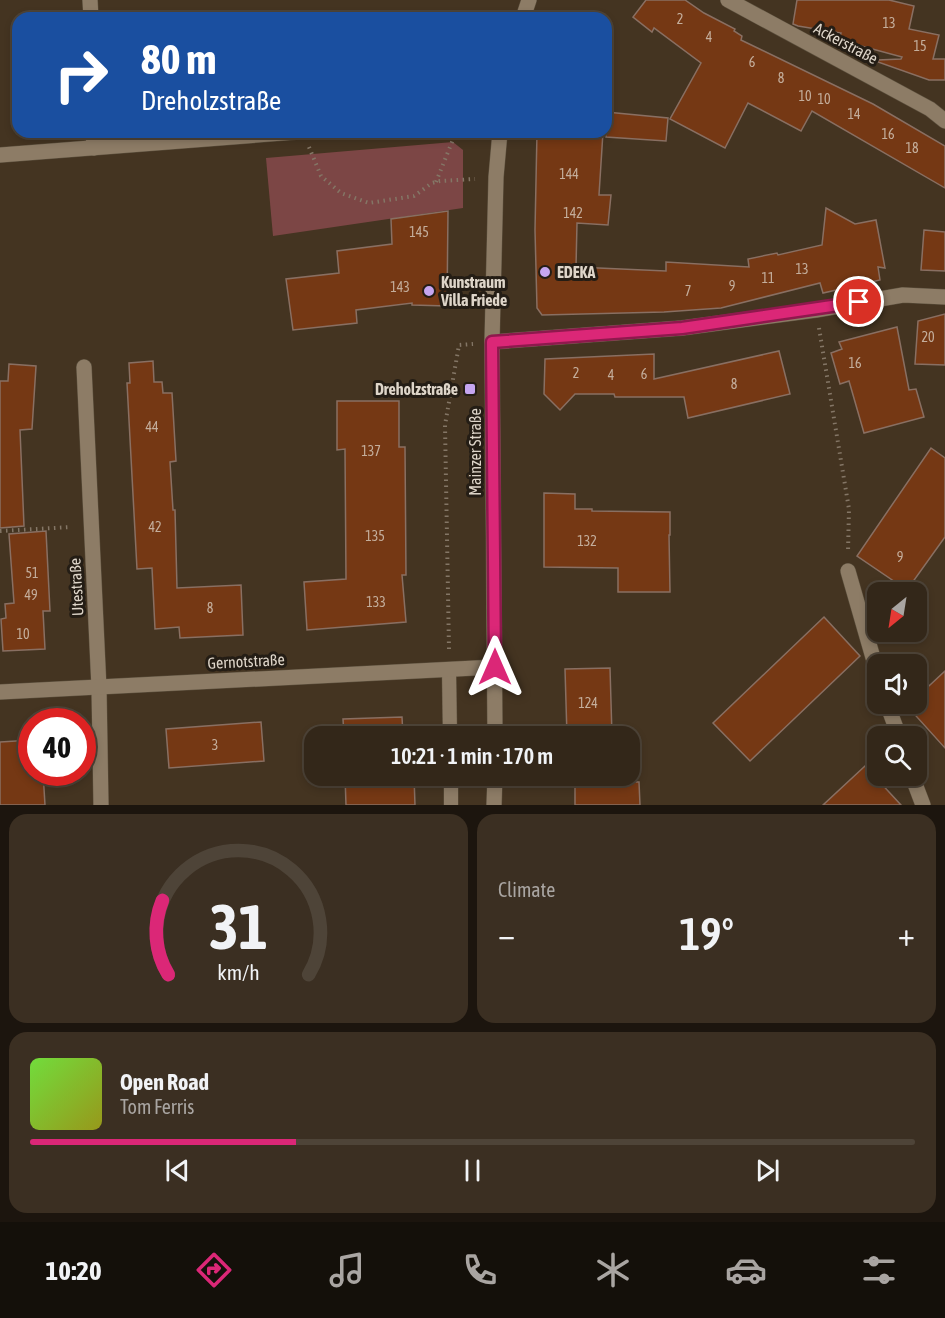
<!DOCTYPE html>
<html lang="en">
<head>
<meta charset="utf-8">
<style>
  body { margin:0; font-family:"Asap Condensed",sans-serif; background:#3b2f22; color:#f1f3f6; height:100vh; display:flex; flex-direction:column; font-size:22px; white-space:nowrap }
  * { box-sizing:border-box; margin:0 }
  p { font-size:20px; color:#a9a5a2 }
  .icon { flex:none; width:33px; height:33px; fill:none; stroke:currentColor; stroke-width:2; stroke-linecap:round; stroke-linejoin:round }
  .map { position:relative; height:805px; overflow:hidden }
  .panel { display:flex; flex-direction:column; gap:9px; padding:9px; background:#1c150e; flex:1 }
  .panel>* { flex:none }
  .top-card { position:absolute; left:12px; top:12px; width:600px; height:126px; border-radius:18px; box-shadow:0 3px 9px #0003,0 0 0 2px #4e4438; background:#1a4fa0; color:#fff; overflow:hidden }
  .needle { width:39px; rotate:210deg }
  .tools { position:absolute; left:867px; top:582px; display:grid; gap:12px }
  .tools a { display:grid; place-items:center; width:60px; height:60px; border-radius:12px; background:#332719; box-shadow:0 3px 9px #0003,0 0 0 2px #4e4438; font-size:30px }
  .speed { position:absolute; left:18px; top:708px; display:flex; gap:12px; font-size:30px; font-weight:700; text-align:center }
  .speed>* { display:grid; place-content:center; width:78px; height:78px; border-radius:50%; background:#332719; box-shadow:0 3px 9px #0003,0 0 0 2px #4e4438; line-height:1 }
  .speed .limit { border:9px solid #d22; background:#fff; color:#111 }
  .pin { position:absolute; display:grid; place-items:center; width:51px; height:51px; color:#fff; margin:-26px; border:3px solid #fff; border-radius:50%; box-shadow:0 2px 6px #0007 }
  .me { position:absolute; width:66px; margin:-33px; rotate:0deg; stroke-linejoin:round; filter:drop-shadow(0 0 4px #0008) }
  .turn { display:flex; align-items:center; gap:21px; height:126px; padding:0 30px; font-size:27px }
  .turn .icon { width:78px; height:78px; stroke-width:2.5 }
  .turn b { display:block; font-size:42px; line-height:51px }
  .big { font-size:45px; font-weight:600; line-height:1.1 }
  .panel .widget { flex:1; display:flex; flex-direction:column; justify-content:center; gap:9px; min-width:0; padding:0 21px; border-radius:18px; background:#3b2f22 }
  .panel .dial { align-items:center; gap:0 }
  .dial svg { height:156px; overflow:visible; fill:none; stroke:#4e4438; stroke-width:7; stroke-linecap:round; text-anchor:middle }
  .dial text { fill:#f1f3f6; stroke:none }
  .song { display:flex; align-items:center; gap:18px }
  .cover { width:72px; height:72px; border-radius:9px; background:linear-gradient(135deg,hsl(100 70% 55%),hsl(60 70% 35%)) }
  .played { height:6px; border-radius:3px; background:linear-gradient(90deg,#db2777 30%,#4e4438 30%) }
  .keys { display:flex; justify-content:space-around; direction:ltr }
  .heat { display:flex; justify-content:space-between; align-items:center; font-size:33px; direction:ltr }
  .panel .tiles { flex:1; display:grid; gap:9px; grid-template-columns:1fr 1fr }
  .widget:last-child { grid-column:span 2 }
  .trip { position:absolute; left:304px; top:726px; width:336px; height:60px; border-radius:18px; background:#332719; box-shadow:0 3px 9px #0003,0 0 0 2px #4e4438; font-weight:600; line-height:60px; text-align:center }
  .dock { display:flex; height:96px; justify-content:space-around; align-items:center; background:#14100a; color:#a9a5a2 }
  .dock .icon { width:42px; height:42px }
  .dock .active { color:#db2777 }
  .dock b { font-size:27px; color:#f1f3f6 }
  .map>svg:first-child { display:block }
</style>
</head>
<body>
<div class="map">
<svg width="945" height="805" viewBox="0 0 945 805">
  <rect width="100%" height="100%" fill="#443421"/>
  <path fill="#7c4645" d="M453,142L463,150V208L273,236L266,158Z"/>
  <g fill="#753814" stroke="#896f62" stroke-width="1.5">
    <path d="M646,0H685L704,13L735,29L734,31L742,36L741,40L873,104L945,146V188L812,111L801,131L748,103L725,148L670,119L701,63L654,28L652,32L633,17Z"/>
    <path d="M797,0H889L914,6L909,29L939,35L933,59H945V80H929L878,62V60L901,59L902,57L839,40L841,33L798,26L793,24Z"/>
    <path d="M606,112L668,118L666,141L606,137Z"/>
    <path d="M537,132H603L599,195H611L608,225L577,223L576,267L666,271V262L749,267L748,259L777,253L778,255L822,245L826,208L855,224L876,220L885,268L878,267L880,280L823,293L820,283L721,308L664,312L542,315L537,308L535,230Z"/>
    <path d="M448,211L447,306L412,305V303L356,310L357,323L293,330L286,279L339,273L337,251L392,244L391,219Z"/>
    <path d="M924,230L945,232V271L921,270Z"/>
    <path d="M945,314V365L915,364L918,321Z"/>
    <path d="M897,327L909,390L916,389L924,417L864,433L849,381L840,384L831,353L842,349L839,342Z"/>
    <path d="M779,351L790,394L688,418L684,397H615L614,394H575L560,410L544,394L545,359L654,354V379Z"/>
    <path d="M153,361L154,382H162L163,393H172L176,461L170,462L173,510H175L177,588L241,585L243,635L180,638L179,627L155,629L152,568L137,569L127,383H130L129,363Z"/>
    <path d="M9,364L36,366L32,429L20,430L24,526L0,528V381H8Z"/>
    <path d="M337,401H399V447H405L406,575H402L406,622L307,630L304,582L346,579L345,449L337,450Z"/>
    <path d="M931,448L945,458V537L907,590L857,556Z"/>
    <path d="M544,493L575,494V509H592V511L670,512V535H669L670,592H618V568L544,567Z"/>
    <path d="M46,531L50,611H43L45,649L3,651L1,619L6,618L5,604L14,603L9,534Z"/>
    <path d="M824,617L860,656L750,761L713,723Z"/>
    <path d="M610,668L612,736H567L565,669Z"/>
    <path d="M945,671V748L907,706L910,704H916V698Z"/>
    <path d="M402,717L403,736H344L343,719Z"/>
    <path d="M261,722L264,761L169,768L166,729Z"/>
    <path d="M32,740V772H43L45,805H0V742Z"/>
    <path d="M865,766L901,805H823Z"/>
    <path d="M345,776H414L415,805H346Z"/>
    <path d="M575,782H639L640,805H575Z"/>
  </g>
  <g fill="none" stroke-linecap="round" stroke-linejoin="round">
    <defs>
      <g id="service">
        <path d="M449,670L450,736"/>
        <path d="M451,776V805"/>
      </g>
      <g id="minor">
        <path d="M90,0L91,18"/>
        <path d="M728,0L930,109L945,121"/>
        <path d="M93,132L94,148"/>
        <path d="M0,155L296,132"/>
        <path d="M492,342L682,328L816,310L903,295L945,297"/>
        <path d="M84,367L99,688L101,805"/>
        <path d="M848,571L878,675"/>
        <path d="M0,692L495,667"/>
        <path d="M887,704L899,736"/>
        <path d="M912,776L923,805"/>
      </g>
      <g id="tertiary">
        <path d="M523,18L529,0"/>
        <path d="M495,736L492,342L496,177L500,132"/>
        <path d="M494,805L495,776"/>
      </g>
    </defs>
    <use href="#service" stroke="#5c503e" stroke-width="15"/>
    <use href="#minor" stroke="#5c503e" stroke-width="16"/>
    <use href="#tertiary" stroke="#5c503e" stroke-width="16"/>
    <g stroke="#847666" stroke-width="4" stroke-dasharray="1.5 4.5" stroke-linecap="butt">
      <path d="M309,147L321,176L341,193L369,203L414,196L432,183L440,181L475,179"/>
      <path d="M436,182L456,132"/>
      <path d="M819,328L849,509L848,552"/>
      <path d="M0,531L71,527"/>
      <path d="M449,649L445,425L459,345L473,344"/>
    </g>
    <use href="#service" stroke="#8d7c66" stroke-width="14"/>
    <use href="#minor" stroke="#8d7c66" stroke-width="15"/>
    <use href="#tertiary" stroke="#8d7c66" stroke-width="15"/>
  </g>
  <g fill="none" stroke-linecap="round" stroke-linejoin="round">
    <defs>
      <path id="route" d="M495,667L492,342L682,328L859,302"/>
    </defs>
    <use href="#route" stroke="#8e194d" stroke-width="15"/>
    <use href="#route" stroke="#db2777" stroke-width="10"/>
  </g>
  <g fill="#c6a6f0" stroke="#241d15" stroke-width="2">
    <circle cx="545" cy="272" r="6"/>
    <circle cx="429" cy="291" r="6"/>
    <rect x="464" y="383" width="12" height="12" rx="3"/>
  </g>
  <g text-anchor="middle" stroke-width="6" stroke-linejoin="round" paint-order="stroke">
    <g font-size="14" fill="#c4ae9c">
      <text x="680" y="24">2</text>
      <text x="889" y="28">13</text>
      <text x="709" y="42">4</text>
      <text x="920" y="51">15</text>
      <text x="752" y="67">6</text>
      <text x="781" y="83">8</text>
      <text x="805" y="101">10</text>
      <text x="824" y="104">10</text>
      <text x="854" y="119">14</text>
      <text x="888" y="139">16</text>
      <text x="912" y="153">18</text>
      <text x="569" y="179">144</text>
      <text x="573" y="218">142</text>
      <text x="419" y="237">145</text>
      <text x="802" y="274">13</text>
      <text x="768" y="283">11</text>
      <text x="732" y="291">9</text>
      <text x="400" y="292">143</text>
      <text x="688" y="296">7</text>
      <text x="928" y="342">20</text>
      <text x="855" y="368">16</text>
      <text x="576" y="378">2</text>
      <text x="644" y="379">6</text>
      <text x="611" y="380">4</text>
      <text x="734" y="389">8</text>
      <text x="152" y="432">44</text>
      <text x="371" y="456">137</text>
      <text x="155" y="532">42</text>
      <text x="375" y="541">135</text>
      <text x="587" y="546">132</text>
      <text x="900" y="562">9</text>
      <text x="32" y="578">51</text>
      <text x="31" y="600">49</text>
      <text x="376" y="607">133</text>
      <text x="210" y="613">8</text>
      <text x="23" y="639">10</text>
      <text x="588" y="708">124</text>
      <text x="215" y="750">3</text>
    </g>
    <g font-size="16" fill="#ded5c9" stroke="#241d15">
      <text transform="translate(846 43) rotate(28)" y="6">Ackerstraße</text>
      <text transform="translate(475 452) rotate(-90)" y="6">Mainzer Straße</text>
      <text transform="translate(76 587) rotate(-93)" y="6">Utestraße</text>
      <text transform="translate(246 661) rotate(-3)" y="6">Gernotstraße</text>
    </g>
    <g font-size="16" font-weight="bold" fill="#ded5c9" stroke="#241d15" text-anchor="start">
      <text x="557" y="278">EDEKA</text>
      <text x="441" y="288">Kunstraum<tspan x="441" dy="18">Villa Friede</tspan></text>
      <text x="458" y="395" text-anchor="end">Dreholzstraße</text>
    </g>
  </g>
</svg>
<div class="tools">
<a><svg class="needle" viewBox="-14 -14 28 28"><path d="M0-13l5 13h-10z" fill="#e53935"/><path d="M0 13l5-13h-10z" fill="#a9a5a2"/></svg></a>
<a><svg class="icon" aria-label="sound" viewBox="0 0 24 24"><path d="M4 9h4l5-4v14l-5-4H4zM17 9q2 3 0 6"/></svg></a>
<a><svg class="icon" aria-label="search" viewBox="0 0 24 24"><circle cx="10" cy="10" r="6"/><path d="M15 15l6 6"/></svg></a>
</div>
<div class="speed"><div class="limit">40</div></div>
<div class="pin" style="left:859px;top:302px;background:#d93025"><svg class="icon" aria-label="arrive" viewBox="0 0 24 24"><path d="M6 21V4h12l-3 4 3 4H6"/></svg></div>
<svg class="me" style="left:495px;top:667px" viewBox="-20 -20 40 40"><path d="M0-17L14 15 0 8-14 15z" fill="#db2777" stroke="#fff" stroke-width="4"/></svg>
<div class="trip">10:21 · 1 min · 170 m</div>
<div class="top-card">
<div class="turn"><svg class="icon" aria-label="right" viewBox="0 0 24 24"><path d="M7 20v-9h11M14 6l5 5-5 5"/></svg><div><b>80 m</b>Dreholzstraße</div></div>
</div>
</div>
<section class="panel">
<div class="tiles">
<div class="widget dial"><svg viewBox="0 0 100 80">
<path d="M14 69A42 42 0 1 1 86 69"/>
<path d="M14 69A42 42 0 0 1 11 31" stroke="#db2777"/>
<text x="50" y="56" font-size="32" font-weight="700">31</text>
<text x="50" y="72" font-size="11">km/h</text>
</svg></div>
<div class="widget"><p>Climate</p>
<div class="heat"><a>−</a><b class="big">19°</b><a>+</a></div>
</div>
<div class="widget">
<div class="song"><i class="cover"></i><div><b>Open Road</b><p>Tom Ferris</p></div></div>
<div class="played"></div>
<div class="keys"><svg class="icon" aria-label="previous" viewBox="0 0 24 24"><path d="M18 5L8 12l10 7zM5 5v14"/></svg><svg class="icon" aria-label="pause" viewBox="0 0 24 24"><path d="M8 5v14M16 5v14"/></svg><svg class="icon" aria-label="next" viewBox="0 0 24 24"><path d="M6 5l10 7-10 7zM19 5v14"/></svg></div>
</div>
</div>
</section>
<nav class="dock">
<b>10:20</b>
<svg class="icon active" aria-label="directions" viewBox="0 0 24 24"><path d="M12 3l9 9-9 9-9-9zM9 14v-3h6M13 9l2 2-2 2"/></svg>
<svg class="icon" aria-label="music" viewBox="0 0 24 24"><path d="M9 18V5l10-2v13"/><circle cx="6" cy="18" r="3"/><circle cx="16" cy="16" r="3"/></svg>
<svg class="icon" aria-label="phone" viewBox="0 0 24 24"><path d="M5 4h4l2 5-3 2q2 4 5 5l2-3 5 2v4C11 20 4 13 5 4z"/></svg>
<svg class="icon" aria-label="climate" viewBox="0 0 24 24"><path d="M12 3v18M4 7l16 10M4 17L20 7"/></svg>
<svg class="icon" aria-label="car" viewBox="0 0 24 24"><path d="M5 17H2v-5l4-1 3-4h7l3 4 3 1v5h-3M9 17h6M6 11h13"/><circle cx="7" cy="17" r="2"/><circle cx="17" cy="17" r="2"/></svg>
<svg class="icon" aria-label="filters" viewBox="0 0 24 24"><path d="M4 7h16M4 17h16"/><circle cx="9" cy="7" r="2"/><circle cx="15" cy="17" r="2"/></svg>
</nav>
</body>
</html>
